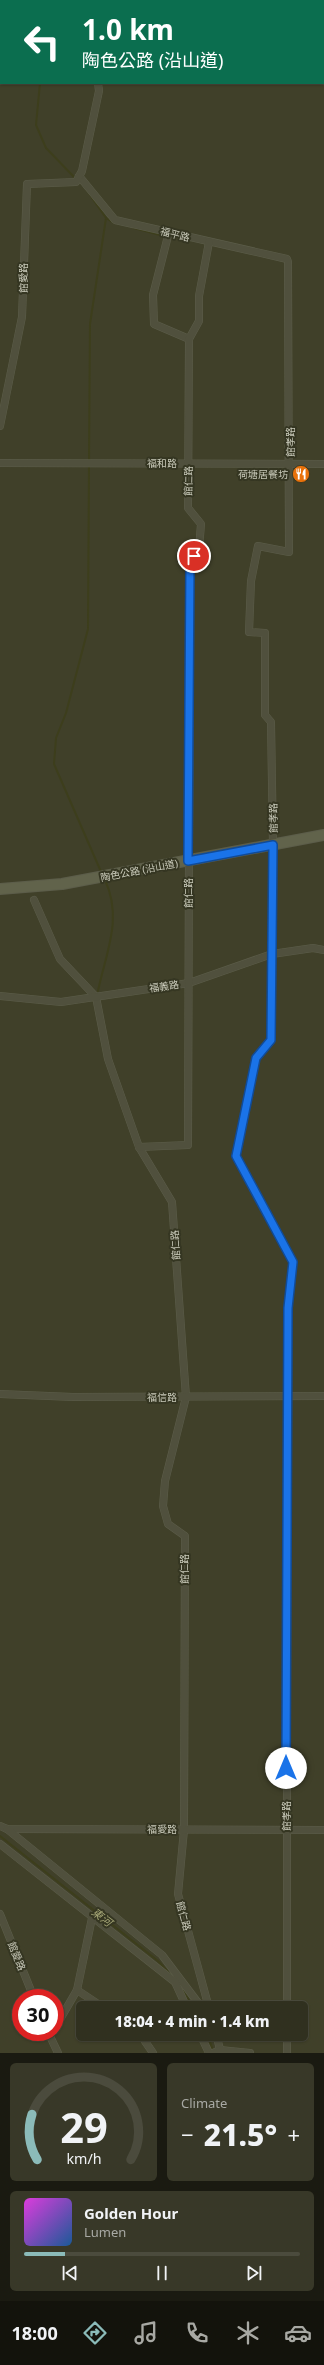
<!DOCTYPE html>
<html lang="en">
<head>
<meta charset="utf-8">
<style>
  body { margin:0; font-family:"Noto Sans","Noto Sans TC",sans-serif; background:#383828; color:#f1f3f6; height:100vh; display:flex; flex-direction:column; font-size:15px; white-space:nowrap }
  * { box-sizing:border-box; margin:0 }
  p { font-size:13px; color:#a8a9a4 }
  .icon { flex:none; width:22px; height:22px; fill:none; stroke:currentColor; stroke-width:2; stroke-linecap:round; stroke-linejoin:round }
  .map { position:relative; height:2053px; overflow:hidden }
  .drawer { display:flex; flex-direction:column; gap:10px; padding:10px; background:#1a1a11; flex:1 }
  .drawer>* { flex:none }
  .hud { position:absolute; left:0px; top:0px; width:324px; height:84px; box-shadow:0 1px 3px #0004,0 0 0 1px #4b4b3d; background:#0b6e4f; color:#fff; overflow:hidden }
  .speed { position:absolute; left:12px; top:1989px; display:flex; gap:8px; font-size:20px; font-weight:700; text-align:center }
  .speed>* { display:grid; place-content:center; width:52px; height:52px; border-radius:50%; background:#30301f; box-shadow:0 1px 3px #0004,0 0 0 1px #4b4b3d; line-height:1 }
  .speed .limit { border:6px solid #d22; background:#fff; color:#111 }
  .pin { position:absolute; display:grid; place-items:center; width:34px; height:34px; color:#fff; margin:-17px; border:2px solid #fff; border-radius:50%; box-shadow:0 1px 4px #0007 }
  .me { position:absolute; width:44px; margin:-22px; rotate:0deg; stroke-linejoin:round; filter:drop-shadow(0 0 3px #0008) }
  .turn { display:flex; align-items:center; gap:14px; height:84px; padding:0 16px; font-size:18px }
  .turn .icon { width:52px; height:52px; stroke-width:2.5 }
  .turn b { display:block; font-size:28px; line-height:34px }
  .big { font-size:30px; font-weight:800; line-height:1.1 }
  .drawer .widget { flex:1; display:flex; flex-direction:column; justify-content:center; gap:6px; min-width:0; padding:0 14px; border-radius:6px; background:#383828 }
  .drawer .dial { align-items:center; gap:0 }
  .dial svg { height:104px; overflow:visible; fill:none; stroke:#4b4b3d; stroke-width:7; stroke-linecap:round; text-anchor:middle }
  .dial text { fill:#f1f3f6; stroke:none }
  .song { display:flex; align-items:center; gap:12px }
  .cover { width:48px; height:48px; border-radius:6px; background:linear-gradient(135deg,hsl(300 70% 55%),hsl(210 70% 35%)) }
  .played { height:4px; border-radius:2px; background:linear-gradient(90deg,#8bbbb9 15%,#4b4b3d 15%) }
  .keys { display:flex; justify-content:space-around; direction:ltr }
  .heat { display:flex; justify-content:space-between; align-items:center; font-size:22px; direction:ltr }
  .drawer .tiles { flex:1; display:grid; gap:10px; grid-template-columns:1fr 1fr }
  .widget:last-child { grid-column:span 2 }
  .trip { position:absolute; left:76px; top:2001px; width:232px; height:40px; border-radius:6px; background:#30301f; box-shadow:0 1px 3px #0004,0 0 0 1px #4b4b3d; font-weight:800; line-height:40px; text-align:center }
  .tab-bar { display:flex; height:64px; justify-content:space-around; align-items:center; background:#13130c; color:#a8a9a4 }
  .tab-bar .icon { width:28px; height:28px }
  .tab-bar .on { color:#8bbbb9 }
  .tab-bar b { font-size:18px; color:#f1f3f6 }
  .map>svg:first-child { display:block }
</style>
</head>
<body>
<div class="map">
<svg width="324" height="2053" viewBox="0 0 324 2053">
  <rect width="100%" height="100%" fill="#404029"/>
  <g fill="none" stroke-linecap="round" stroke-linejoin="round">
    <g stroke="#3d3e1c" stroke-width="2">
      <path d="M46,0V1"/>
      <path d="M40,83L36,125L46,148L76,179"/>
      <path d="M86,189L106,218L90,324L89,461"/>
      <path d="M106,218L114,223"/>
      <path d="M134,228L160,235"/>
      <path d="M89,465L88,629L66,713L56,738L54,764L102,874"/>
      <path d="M98,991C106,952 123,919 105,880"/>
      <path d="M0,1836L158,1961L170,1974"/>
      <path d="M181,1986L193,2008"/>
      <path d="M207,2034L213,2050"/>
    </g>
    <defs>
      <g id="minor">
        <path d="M91,0V1"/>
        <path d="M79,176L115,220L287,259L288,262L289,552L258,546L251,581L249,632L265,633V715L271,722L273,845L271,1040L256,1058L236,1156L293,1262L288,1308L287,1397V2008"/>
        <path d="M169,232L153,295L154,324L189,339"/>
        <path d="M0,426L22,317L27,184L76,182L82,171L99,91L98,83"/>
        <path d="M0,463L324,464"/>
        <path d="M34,900L60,959L96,997L108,1059L139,1147L172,1202L186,1397L165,1481L163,1506L168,1524L185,1536L184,1830L178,1894L209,2008"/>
        <path d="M0,996L61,1002L189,983L272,954L313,948L324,950"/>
        <path d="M139,1147L188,1145L190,563L199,549L201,524L188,508L189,339L199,321V296L209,242"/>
        <path d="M0,1394L73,1397L324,1396"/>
        <path d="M0,1826L7,1829L324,1830"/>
        <path d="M7,1829L162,1955L202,2008"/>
        <path d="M0,1844L175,1982L187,2008"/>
        <path d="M0,1914L34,1998"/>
        <path d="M77,1990L104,2008"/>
        <path d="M55,2028L77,1990L92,1918"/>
        <path d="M48,2032L58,2053"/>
        <path d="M140,2034L153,2053"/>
        <path d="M200,2034L209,2053"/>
        <path d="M216,2034L221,2053"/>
        <path d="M287,2034V2053"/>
        <path d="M213,2053L220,2050L250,2053"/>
      </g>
      <path id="secondary" d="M0,889L62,884L324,835"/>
    </defs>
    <use href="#minor" stroke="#5c5d4a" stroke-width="8"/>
    <use href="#secondary" stroke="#5c5d4a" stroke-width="12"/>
    <use href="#minor" stroke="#50503d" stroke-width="7"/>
    <use href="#secondary" stroke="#61634b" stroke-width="10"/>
  </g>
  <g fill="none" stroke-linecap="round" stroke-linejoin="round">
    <defs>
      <path id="route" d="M194,556L190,563L188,861L273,845L271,1040L256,1058L236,1156L293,1262L288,1308L286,1768"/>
    </defs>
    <use href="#route" stroke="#114b97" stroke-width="10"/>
    <use href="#route" stroke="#1a73e8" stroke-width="7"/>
  </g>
  <defs>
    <symbol id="restaurant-disc" viewBox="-11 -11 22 22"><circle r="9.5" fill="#e8710a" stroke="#353622"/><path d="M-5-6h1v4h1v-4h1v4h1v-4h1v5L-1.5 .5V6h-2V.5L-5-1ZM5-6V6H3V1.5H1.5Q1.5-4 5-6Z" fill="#fff"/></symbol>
  </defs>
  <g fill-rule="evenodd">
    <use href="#restaurant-disc" x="291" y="464" width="20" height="20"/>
  </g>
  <g text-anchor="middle" stroke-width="4" stroke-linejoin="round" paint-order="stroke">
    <g font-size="10" fill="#c9caba" stroke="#353622">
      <text transform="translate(175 234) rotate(14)" y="4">福平路</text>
      <text transform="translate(23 278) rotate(-90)" y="4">館愛路</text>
      <text transform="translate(290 442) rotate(-90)" y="4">館孝路</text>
      <text x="162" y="467">福和路</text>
      <text transform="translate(188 481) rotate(-89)" y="4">館仁路</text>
      <text transform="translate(273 818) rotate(-91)" y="4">館孝路</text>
      <text transform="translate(139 870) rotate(-11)" y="4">陶色公路 (沿山道)</text>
      <text transform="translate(188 893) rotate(-90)" y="4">館仁路</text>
      <text transform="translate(164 986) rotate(-8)" y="4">福義路</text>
      <text transform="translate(175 1245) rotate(-94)" y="4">館仁路</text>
      <text x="162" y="1401">福信路</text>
      <text transform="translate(184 1569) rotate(-90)" y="4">館仁路</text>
      <text transform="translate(286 1816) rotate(-90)" y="4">館孝路</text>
      <text x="162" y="1833">福愛路</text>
      <text transform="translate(184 1916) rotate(75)" y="4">館仁路</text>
      <text transform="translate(17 1956) rotate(68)" y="4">館愛路</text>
    </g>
    <g font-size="10" fill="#c9caba" stroke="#353622" text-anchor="end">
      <text x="288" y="478">荷塘居餐坊</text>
    </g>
    <g font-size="11" font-style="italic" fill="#a5a676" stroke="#353622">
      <text transform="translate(102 1917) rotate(38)" y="4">東河</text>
    </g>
  </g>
</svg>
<div class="speed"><div class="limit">30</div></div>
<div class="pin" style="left:194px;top:556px;background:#d93025"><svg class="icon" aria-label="arrive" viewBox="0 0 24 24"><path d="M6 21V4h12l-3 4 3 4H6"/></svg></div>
<svg class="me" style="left:286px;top:1768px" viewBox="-20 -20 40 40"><circle r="19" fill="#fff"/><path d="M0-13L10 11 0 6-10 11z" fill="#1a73e8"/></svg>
<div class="trip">18:04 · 4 min · 1.4 km</div>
<div class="hud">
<div class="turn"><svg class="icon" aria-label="left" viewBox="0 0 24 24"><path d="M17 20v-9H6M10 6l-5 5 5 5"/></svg><div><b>1.0 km</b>陶色公路 (沿山道)</div></div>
</div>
</div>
<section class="drawer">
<div class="tiles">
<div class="widget dial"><svg viewBox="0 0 100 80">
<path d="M14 69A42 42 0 1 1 86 69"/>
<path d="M14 69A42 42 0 0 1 10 34" stroke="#8bbbb9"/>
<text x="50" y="56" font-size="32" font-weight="700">29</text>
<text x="50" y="72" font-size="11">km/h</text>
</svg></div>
<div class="widget"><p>Climate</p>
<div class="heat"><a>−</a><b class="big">21.5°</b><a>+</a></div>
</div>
<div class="widget">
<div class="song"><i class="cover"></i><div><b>Golden Hour</b><p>Lumen</p></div></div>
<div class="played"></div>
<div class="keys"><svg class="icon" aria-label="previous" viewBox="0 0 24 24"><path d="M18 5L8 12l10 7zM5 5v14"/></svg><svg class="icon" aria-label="pause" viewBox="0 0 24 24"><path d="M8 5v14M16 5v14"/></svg><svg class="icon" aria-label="next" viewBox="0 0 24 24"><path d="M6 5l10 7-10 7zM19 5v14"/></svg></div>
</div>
</div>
</section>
<nav class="tab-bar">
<b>18:00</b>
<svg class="icon on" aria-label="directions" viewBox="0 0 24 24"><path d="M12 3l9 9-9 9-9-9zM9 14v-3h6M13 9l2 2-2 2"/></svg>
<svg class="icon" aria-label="music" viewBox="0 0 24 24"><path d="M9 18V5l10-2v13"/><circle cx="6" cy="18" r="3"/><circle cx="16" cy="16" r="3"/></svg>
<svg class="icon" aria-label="phone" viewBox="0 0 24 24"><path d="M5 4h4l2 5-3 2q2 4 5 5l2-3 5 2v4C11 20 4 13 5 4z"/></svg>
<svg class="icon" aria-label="climate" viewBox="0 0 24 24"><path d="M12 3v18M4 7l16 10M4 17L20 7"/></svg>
<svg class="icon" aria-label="car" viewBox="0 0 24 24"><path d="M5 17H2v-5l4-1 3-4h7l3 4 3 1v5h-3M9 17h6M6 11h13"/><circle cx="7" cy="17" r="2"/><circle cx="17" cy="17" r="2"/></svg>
</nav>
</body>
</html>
